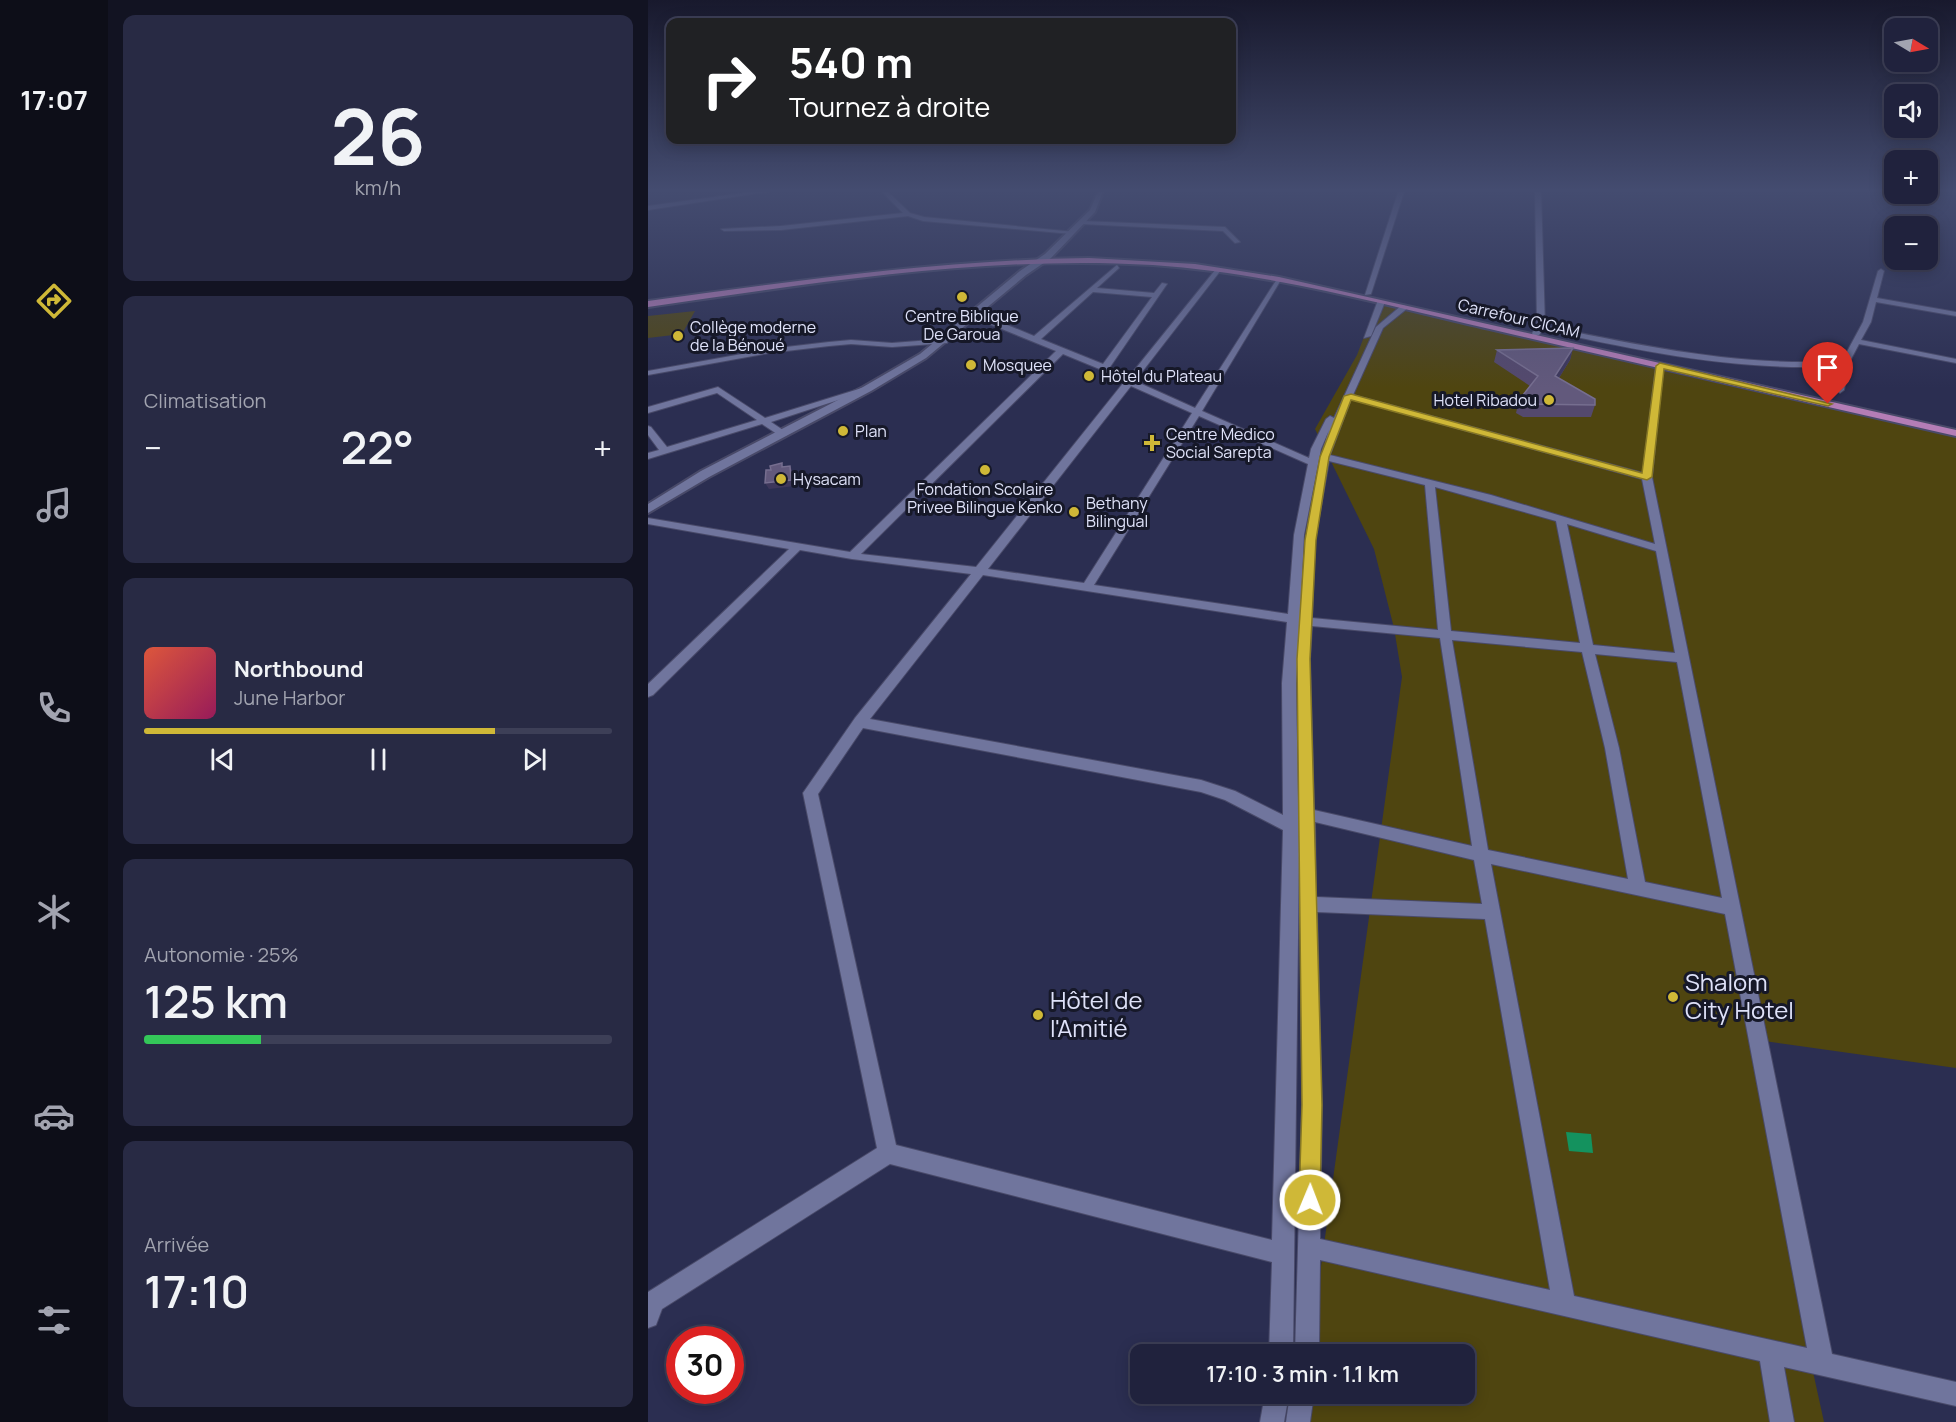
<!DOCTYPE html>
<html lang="fr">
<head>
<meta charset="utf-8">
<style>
  body { margin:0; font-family:Manrope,sans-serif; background:#282a44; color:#f1f3f6; height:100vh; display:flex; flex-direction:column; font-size:22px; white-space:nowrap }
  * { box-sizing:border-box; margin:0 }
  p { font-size:20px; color:#a2a4b0 }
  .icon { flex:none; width:33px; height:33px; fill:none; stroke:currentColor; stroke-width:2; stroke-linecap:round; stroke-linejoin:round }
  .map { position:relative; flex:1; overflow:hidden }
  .details { display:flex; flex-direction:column; gap:15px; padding:15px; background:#121322; width:540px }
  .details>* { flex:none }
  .top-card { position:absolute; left:18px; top:18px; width:570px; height:126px; border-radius:12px; box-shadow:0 3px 15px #0003,0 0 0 2px #3d3f57; background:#202124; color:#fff; overflow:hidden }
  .needle { width:39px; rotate:100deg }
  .controls { position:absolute; left:1236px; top:18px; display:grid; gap:12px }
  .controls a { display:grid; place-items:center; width:54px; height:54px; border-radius:12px; background:#20223d; box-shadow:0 3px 15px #0003,0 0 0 2px #3d3f57; font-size:30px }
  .speed { position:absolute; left:18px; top:1326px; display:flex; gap:12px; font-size:30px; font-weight:700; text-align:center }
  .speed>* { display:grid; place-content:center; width:78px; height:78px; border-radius:50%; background:#20223d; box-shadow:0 3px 15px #0003,0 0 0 2px #3d3f57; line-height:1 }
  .speed .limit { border:9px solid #d22; background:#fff; color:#111 }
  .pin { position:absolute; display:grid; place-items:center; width:51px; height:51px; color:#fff; margin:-62px -26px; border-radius:50% 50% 50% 0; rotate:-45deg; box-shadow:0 0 6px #0007 }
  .pin .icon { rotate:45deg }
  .me { position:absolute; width:66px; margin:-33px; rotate:1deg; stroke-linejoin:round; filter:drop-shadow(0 0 4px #0008) }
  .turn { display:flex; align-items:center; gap:21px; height:126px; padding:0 24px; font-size:27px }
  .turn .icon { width:78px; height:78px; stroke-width:2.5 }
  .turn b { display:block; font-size:42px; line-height:51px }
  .big { font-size:45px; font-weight:600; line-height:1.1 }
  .details .tile { flex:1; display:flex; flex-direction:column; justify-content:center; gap:9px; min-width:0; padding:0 21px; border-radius:12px; background:#282a44 }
  .details .dial { align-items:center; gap:0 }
  .dial b { font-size:78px; line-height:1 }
  .song { display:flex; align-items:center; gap:18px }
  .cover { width:72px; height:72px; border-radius:9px; background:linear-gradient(135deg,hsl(10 70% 55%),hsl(330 70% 35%)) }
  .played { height:6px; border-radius:3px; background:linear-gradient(90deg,#cfb837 75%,#3d3f57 75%) }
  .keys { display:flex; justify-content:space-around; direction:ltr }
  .heat { display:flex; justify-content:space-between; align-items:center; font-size:33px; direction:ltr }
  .charge { height:9px; border-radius:4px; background:linear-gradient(90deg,#34c759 25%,#3d3f57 0) }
  .trip { position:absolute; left:482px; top:1344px; width:345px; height:60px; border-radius:12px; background:#20223d; box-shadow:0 3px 15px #0003,0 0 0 2px #3d3f57; font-weight:600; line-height:60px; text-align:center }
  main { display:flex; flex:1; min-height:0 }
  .tabs { display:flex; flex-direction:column; width:108px; justify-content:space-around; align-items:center; background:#0d0e18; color:#a2a4b0 }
  .tabs .icon { width:42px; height:42px }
  .tabs .on { color:#cfb837 }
  .tabs b { font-size:27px; color:#f1f3f6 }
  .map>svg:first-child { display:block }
</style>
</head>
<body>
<main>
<nav class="tabs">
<b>17:07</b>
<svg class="icon on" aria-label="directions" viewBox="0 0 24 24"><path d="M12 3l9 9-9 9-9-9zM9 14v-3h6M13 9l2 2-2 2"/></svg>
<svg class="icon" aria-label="music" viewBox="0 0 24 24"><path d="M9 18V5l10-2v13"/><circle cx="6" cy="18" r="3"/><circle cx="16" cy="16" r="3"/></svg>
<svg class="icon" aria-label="phone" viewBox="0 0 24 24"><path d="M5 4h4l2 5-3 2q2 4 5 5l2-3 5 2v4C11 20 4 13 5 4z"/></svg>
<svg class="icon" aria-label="climate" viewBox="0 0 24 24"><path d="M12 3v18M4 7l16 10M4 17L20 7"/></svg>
<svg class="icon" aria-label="car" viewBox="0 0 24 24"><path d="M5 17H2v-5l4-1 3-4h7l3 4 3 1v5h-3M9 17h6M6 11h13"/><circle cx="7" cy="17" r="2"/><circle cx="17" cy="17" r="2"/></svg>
<svg class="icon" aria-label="filters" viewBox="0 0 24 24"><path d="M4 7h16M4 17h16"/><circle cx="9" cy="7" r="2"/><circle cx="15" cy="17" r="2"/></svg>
</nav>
<section class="details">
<div class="tile dial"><b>26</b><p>km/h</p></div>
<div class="tile"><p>Climatisation</p>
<div class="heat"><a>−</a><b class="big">22°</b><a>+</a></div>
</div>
<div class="tile">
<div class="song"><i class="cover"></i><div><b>Northbound</b><p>June Harbor</p></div></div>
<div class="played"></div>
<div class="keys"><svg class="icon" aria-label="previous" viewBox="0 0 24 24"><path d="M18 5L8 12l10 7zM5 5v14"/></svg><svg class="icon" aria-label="pause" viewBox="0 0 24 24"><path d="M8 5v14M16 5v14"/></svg><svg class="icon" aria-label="next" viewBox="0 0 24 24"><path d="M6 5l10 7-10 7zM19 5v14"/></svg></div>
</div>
<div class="tile"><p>Autonomie · 25%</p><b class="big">125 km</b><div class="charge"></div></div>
<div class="tile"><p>Arrivée</p><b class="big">17:10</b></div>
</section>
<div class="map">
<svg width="1308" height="1422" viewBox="0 0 1308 1422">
  <rect width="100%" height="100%" fill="#2b2e51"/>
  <g fill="#4f4510">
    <path d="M730,300L1308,431V1068L1109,1040L1160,1349L1176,1422H652L656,1394H816V1354H661L754,677L746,628L726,549L667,429L709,355Z"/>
    <path d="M47,311L34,334L0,338V316Z"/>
  </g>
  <path fill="#14925e" d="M918,1132L943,1134L945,1153L921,1151Z"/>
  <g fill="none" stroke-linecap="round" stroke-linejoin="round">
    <defs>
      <g id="minor">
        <path d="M123,189H138L0,210V206Z"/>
        <path d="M231,189H237L262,213L276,217L427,232L424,234L275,221L260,216L133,230L76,231L73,229L133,226L255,213Z"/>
        <path d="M751,189H757L723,294L717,295Z"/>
        <path d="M887,189H893L897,326C995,346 1093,367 1194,361L1215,322L1230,271L1233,269L1236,271L1229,298L1308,312V316L1228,302L1223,322L1213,340L1308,359V363L1211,344L1201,363L1196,390L1192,393L1188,390L1192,366C1091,372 993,351 895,330L891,335H885L884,333L889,327Z"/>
        <path d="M435,221L577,227L592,242L587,243L575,231L433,224Z"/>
        <path d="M469,265L471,268L449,288L506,293L514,283L519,284L462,367L480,378L568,269L573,270L487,381L547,408L629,279L634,278L554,411L661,458L663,449L678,419L682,416L686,418L728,327L754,305L761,307L735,328L705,395L995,473L1008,366L1015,364L1004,477L1184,1354L1308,1382V1406L1136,1367L1146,1422H1122L1112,1361L672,1260L671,1354H647L654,1105L650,659L652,619L648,683L651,854L645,1354H621L624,1262L242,1164L14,1309L8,1325L0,1328V1292L229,1148L155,793L207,718L323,574L204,559L152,550L5,695L0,697V684L141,549L0,524V518L202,552L408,351L324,317V313H330L386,336ZM445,292L504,297L455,364L393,339ZM415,354L454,370L476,382L328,567L213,554ZM483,386L544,413L436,583L340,569ZM703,399L994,479L1007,544L843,495L682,455ZM551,416L660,464L646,535L640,614L446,585ZM681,430C661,491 656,555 652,619L656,535L673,449ZM681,461L777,485L790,630L664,618L667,540ZM787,487L908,521L932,643L803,631ZM919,524L1008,551L1027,653L945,645ZM335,575L639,622L634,683L635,815L587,791L553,780L222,719ZM664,626L792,638L824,846L666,810L662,659ZM804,640L934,652L957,748L980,879L840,850ZM947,654L1029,662L1074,898L997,882L971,748ZM215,728L553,792L577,800L635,830L624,1240L248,1145L170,794ZM667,822L826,860L834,904L668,897ZM843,864L1077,914L1159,1348L926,1296ZM669,912L837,919L902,1290L672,1239L674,1105Z"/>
        <path d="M730,300L737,302L723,336L716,338Z"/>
        <path d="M296,339L300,341L299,343L244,347L203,344L181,346L121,353L0,375V371L121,349L181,342L203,340L244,343Z"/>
        <path d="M70,387L117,418L214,388L221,390L123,422L138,432V436H132L114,424L0,459V453L11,450L0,435V426L3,427L19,447L109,420L69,393L0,413V407Z"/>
        <path d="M617,1394H641L636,1422H612Z"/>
        <path d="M642,1394H666L662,1422H638Z"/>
      </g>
      <path id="tertiary" d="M451,189H458L454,194L447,212L403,258L378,275L278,358L223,391L61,477L0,513V504L53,471L215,387L272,354L372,271L397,254L442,210Z"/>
      <path id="primary" d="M441,258L547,264L631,277L1308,430V436C1154,401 1000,366 846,330C733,304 621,273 505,265C336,255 167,283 0,307V301C147,281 293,260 441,258Z"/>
    </defs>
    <use href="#minor" stroke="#494a69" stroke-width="2"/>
    <use href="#tertiary" stroke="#494a69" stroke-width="4"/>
    <use href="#primary" stroke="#494a69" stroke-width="4"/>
    <use href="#minor" fill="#70759d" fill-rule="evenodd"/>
    <use href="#tertiary" fill="#70759d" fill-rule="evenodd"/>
    <use href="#primary" fill="#b47db6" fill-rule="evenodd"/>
  </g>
  <path fill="#54496d" d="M925,348L922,360L911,378L947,405L943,417H875L868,413L871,400L882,386L846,362L849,350Z"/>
  <g fill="#3d375b">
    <path d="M925,348L922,360L904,389L907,376Z"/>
    <path d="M142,466L145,472L147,486L121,489L117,483Z"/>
  </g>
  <g fill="#62597c" stroke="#766e8f" stroke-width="1.5">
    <path d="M925,348L907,376L947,399V405L878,404L871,400L890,376L849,350Z"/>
    <path d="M134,463V467L142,466L143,480L117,483L118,470H123L122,466Z"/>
  </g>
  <linearGradient id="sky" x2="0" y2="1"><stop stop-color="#18192d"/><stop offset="0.49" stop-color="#444c70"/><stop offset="1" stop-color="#444c70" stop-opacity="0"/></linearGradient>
  <rect width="1308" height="388" fill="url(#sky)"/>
  <path fill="#cfb837" stroke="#877824" stroke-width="1.5" d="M1012,363L1184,404L1180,406L1016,369L1004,477L999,480L703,400L681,457L668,540L662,659L674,1105L672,1200L669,1207L662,1210L654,1207L651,1200L654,1105L649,659L657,540L672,457L696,396L703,394L994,473L1008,366Z"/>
  <g fill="#cfb837" stroke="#161828" stroke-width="2">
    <circle cx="314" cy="297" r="6"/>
    <circle cx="30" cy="336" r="6"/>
    <circle cx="323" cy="365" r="6"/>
    <circle cx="441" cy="376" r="6"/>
    <circle cx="901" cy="400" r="6"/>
    <circle cx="195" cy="431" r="6"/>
    <path d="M501 434h6v6h6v6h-6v6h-6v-6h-6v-6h6z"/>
    <circle cx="337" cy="470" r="6"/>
    <circle cx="133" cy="479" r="6"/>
    <circle cx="426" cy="512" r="6"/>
    <circle cx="1025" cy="997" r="6"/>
    <circle cx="390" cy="1015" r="6"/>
  </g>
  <g text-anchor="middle" stroke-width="6" stroke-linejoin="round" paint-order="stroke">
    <g font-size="16" fill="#dfe2f9" stroke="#161828" text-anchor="start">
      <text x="314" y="322" text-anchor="middle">Centre Biblique<tspan x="314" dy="18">De Garoua</tspan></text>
      <text x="42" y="333">Collège moderne<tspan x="42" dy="18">de la Bénoué</tspan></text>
      <text x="335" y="371">Mosquee</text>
      <text x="453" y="382">Hôtel du Plateau</text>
      <text x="889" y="406" text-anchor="end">Hotel Ribadou</text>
      <text x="207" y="437">Plan</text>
      <text x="518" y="440">Centre Medico<tspan x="518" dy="18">Social Sarepta</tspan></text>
      <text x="145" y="485">Hysacam</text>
      <text x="337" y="495" text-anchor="middle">Fondation Scolaire<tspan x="337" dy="18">Privee Bilingue Kenko</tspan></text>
      <text x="438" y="509">Bethany<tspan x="438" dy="18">Bilingual</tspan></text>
    </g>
    <g font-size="16" fill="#dfe2f9" stroke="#161828">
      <text transform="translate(871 318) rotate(13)" y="6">Carrefour CICAM</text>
    </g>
    <g font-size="24" fill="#dfe2f9" stroke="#161828" text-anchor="start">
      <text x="1037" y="991">Shalom<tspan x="1037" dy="28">City Hotel</tspan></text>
      <text x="402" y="1009">Hôtel de<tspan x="402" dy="28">l'Amitié</tspan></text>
    </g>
  </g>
</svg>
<div class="controls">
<a><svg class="needle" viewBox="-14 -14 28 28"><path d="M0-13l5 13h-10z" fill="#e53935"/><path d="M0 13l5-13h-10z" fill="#a2a4b0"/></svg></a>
<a><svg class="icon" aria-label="sound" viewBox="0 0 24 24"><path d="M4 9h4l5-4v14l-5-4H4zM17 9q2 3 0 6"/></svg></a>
<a>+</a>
<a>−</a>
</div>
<div class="speed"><div class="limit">30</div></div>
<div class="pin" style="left:1180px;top:404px;background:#d93025"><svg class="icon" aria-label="arrive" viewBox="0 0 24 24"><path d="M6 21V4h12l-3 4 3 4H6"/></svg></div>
<svg class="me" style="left:662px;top:1200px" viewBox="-20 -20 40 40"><circle r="17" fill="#cfb837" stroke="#fff" stroke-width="3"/><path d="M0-11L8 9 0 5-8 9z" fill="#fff"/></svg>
<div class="trip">17:10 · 3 min · 1.1 km</div>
<div class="top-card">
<div class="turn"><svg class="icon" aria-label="right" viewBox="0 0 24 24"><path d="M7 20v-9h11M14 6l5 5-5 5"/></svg><div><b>540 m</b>Tournez à droite</div></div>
</div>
</div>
</main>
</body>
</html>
